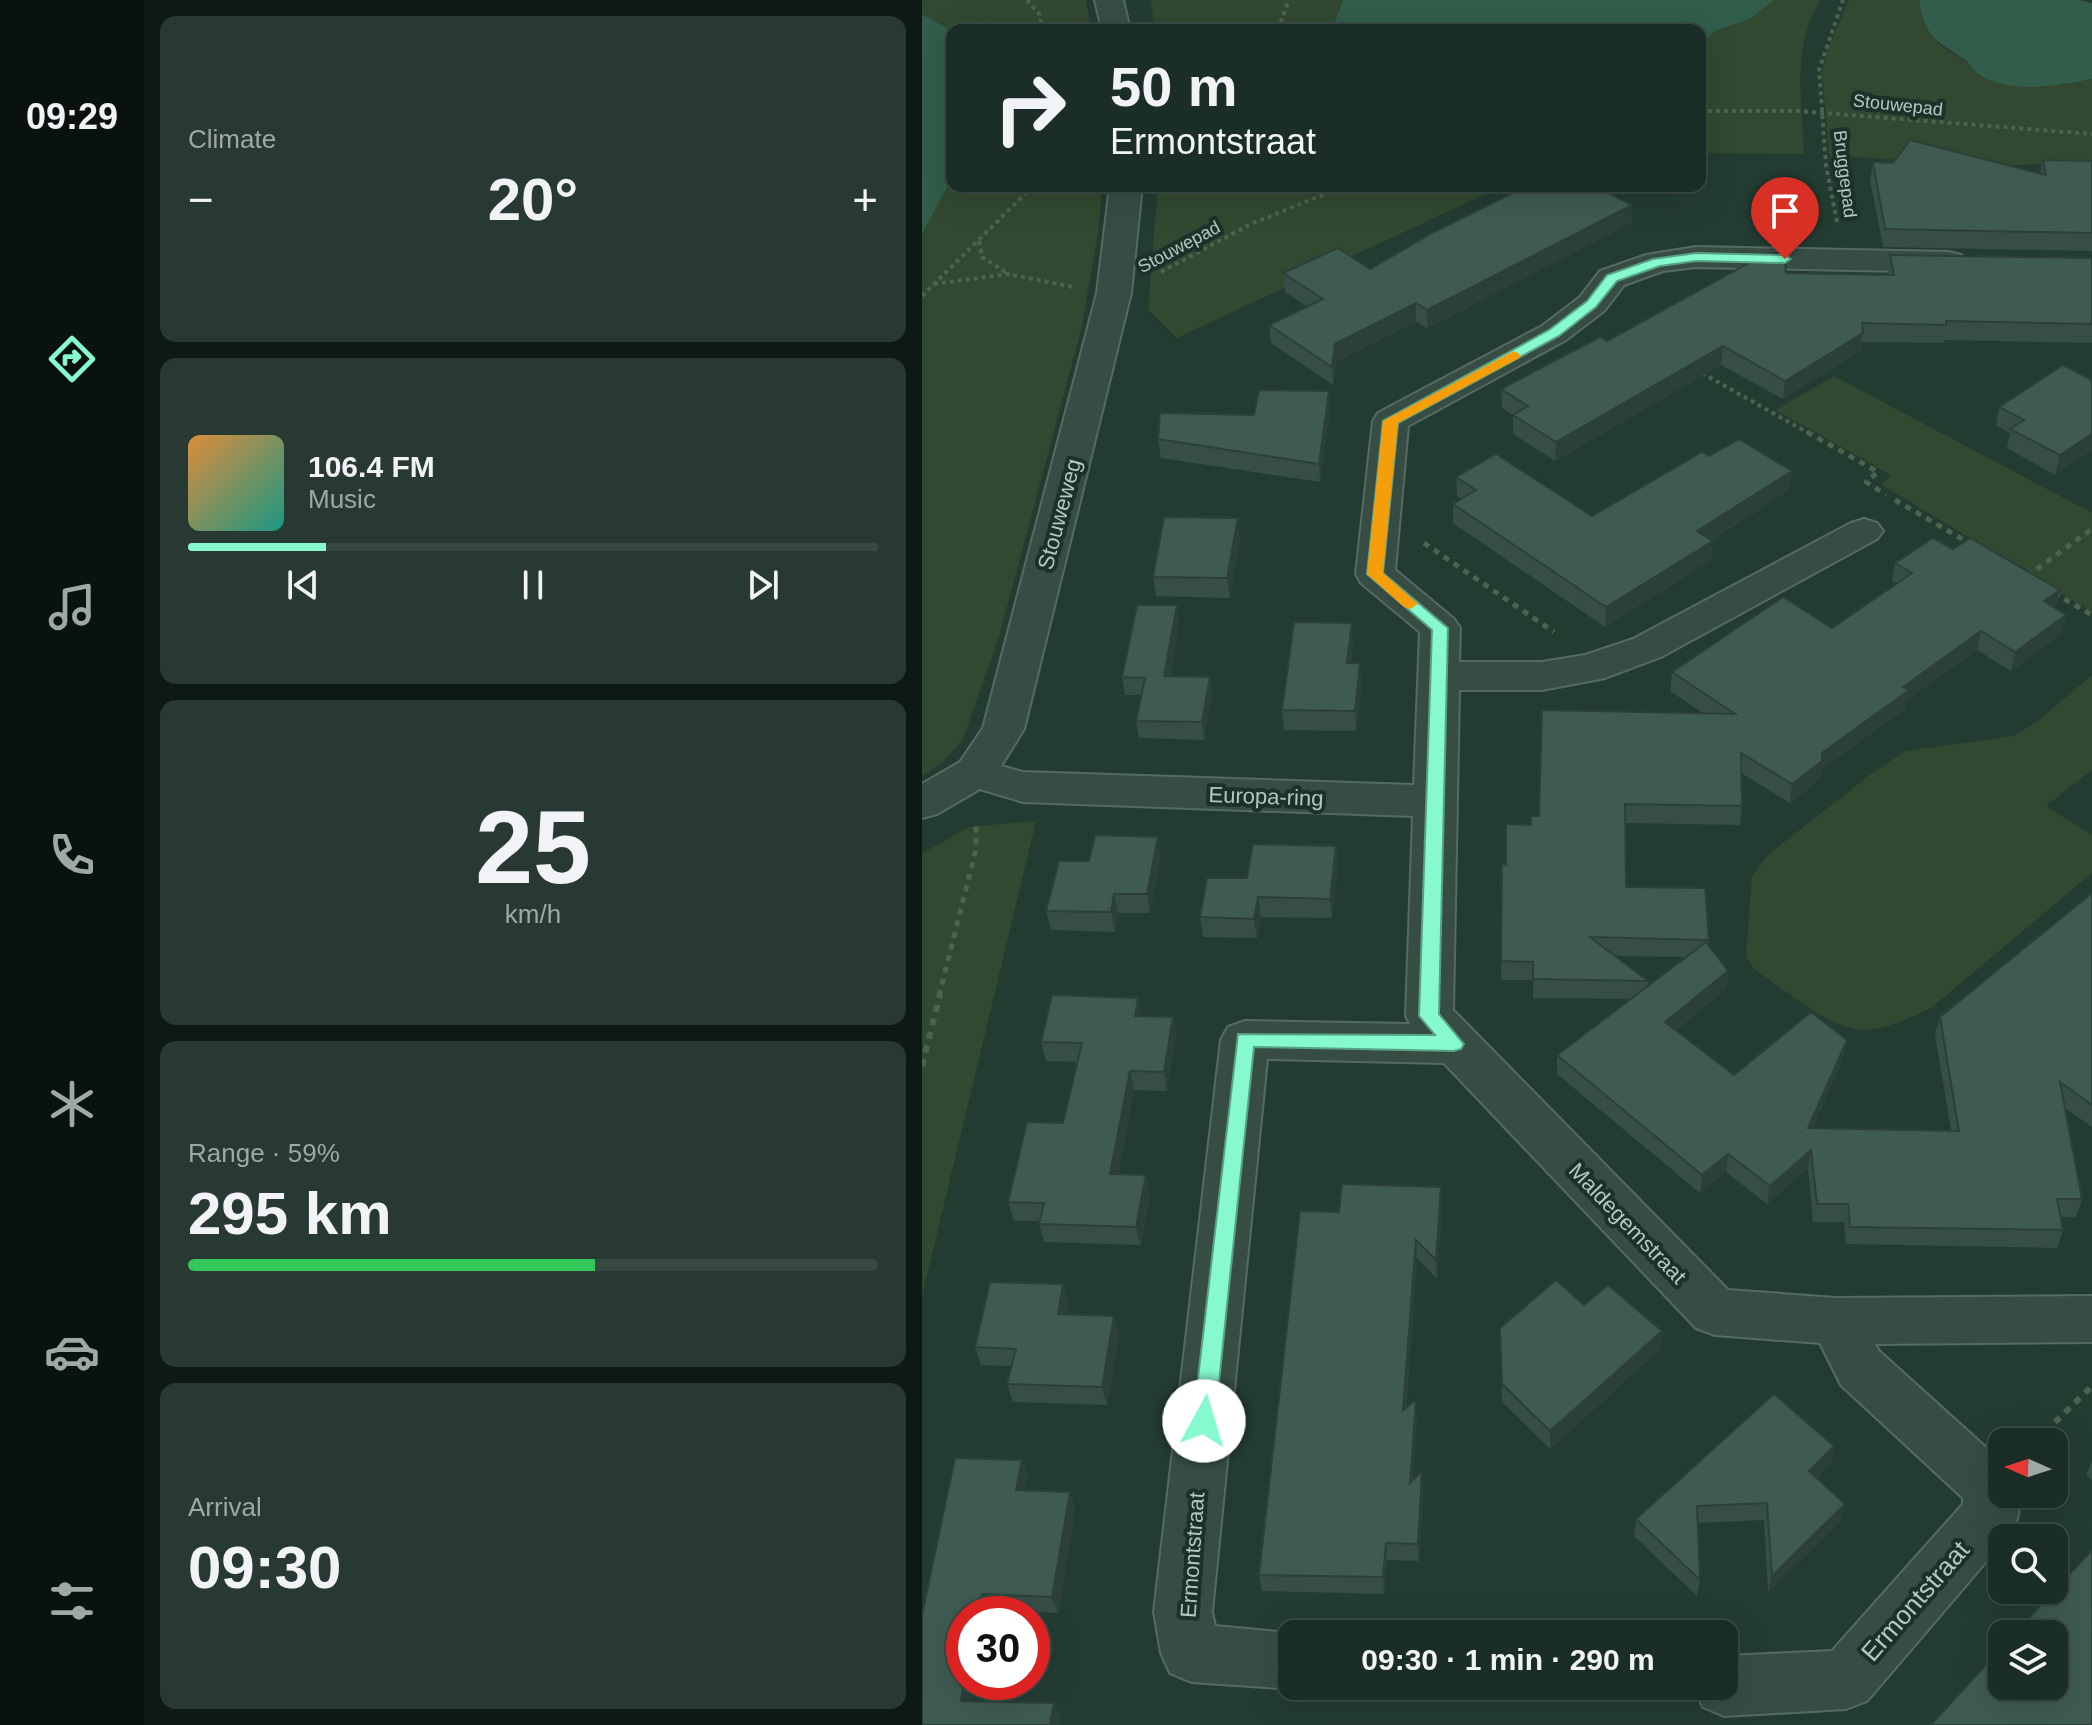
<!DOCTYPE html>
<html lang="en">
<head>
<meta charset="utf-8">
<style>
  body { margin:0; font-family:Arial,sans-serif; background:#273932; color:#f1f3f6; height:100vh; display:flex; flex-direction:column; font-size:30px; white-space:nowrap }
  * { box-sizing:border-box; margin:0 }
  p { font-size:26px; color:#9fa8a7 }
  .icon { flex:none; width:44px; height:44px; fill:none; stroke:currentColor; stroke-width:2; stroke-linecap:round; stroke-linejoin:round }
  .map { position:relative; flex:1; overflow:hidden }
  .sheet { display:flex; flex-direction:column; gap:16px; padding:16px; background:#0e1915; width:778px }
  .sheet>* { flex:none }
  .banner { position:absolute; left:24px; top:24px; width:760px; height:168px; border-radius:16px; box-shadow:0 8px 32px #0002,0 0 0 2px #384943; background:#1a2d26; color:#f1f3f6; overflow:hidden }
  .needle { width:52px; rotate:273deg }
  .fabs { position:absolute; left:1066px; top:1428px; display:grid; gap:16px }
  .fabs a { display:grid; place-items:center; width:80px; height:80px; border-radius:16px; background:#1a2d26; box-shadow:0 8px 32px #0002,0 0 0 2px #384943; font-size:40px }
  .speed { position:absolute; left:24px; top:1596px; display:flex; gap:16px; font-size:40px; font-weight:700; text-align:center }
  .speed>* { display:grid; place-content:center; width:104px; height:104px; border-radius:50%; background:#1a2d26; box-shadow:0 8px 32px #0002,0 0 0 2px #384943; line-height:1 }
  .speed .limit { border:12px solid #d22; background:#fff; color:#111 }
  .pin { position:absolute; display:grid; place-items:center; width:68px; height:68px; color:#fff; margin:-82px -34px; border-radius:50% 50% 50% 0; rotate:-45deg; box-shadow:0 0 8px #0007 }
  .pin .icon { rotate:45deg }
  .me { position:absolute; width:88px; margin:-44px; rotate:6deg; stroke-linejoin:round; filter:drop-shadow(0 0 6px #0008) }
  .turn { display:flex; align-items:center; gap:28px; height:168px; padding:0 32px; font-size:36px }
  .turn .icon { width:104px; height:104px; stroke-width:2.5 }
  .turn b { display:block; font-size:56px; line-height:68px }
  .big { font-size:60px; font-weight:600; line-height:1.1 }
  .sheet .tile { flex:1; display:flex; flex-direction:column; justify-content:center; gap:12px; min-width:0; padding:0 28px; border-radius:16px; background:#273932 }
  .sheet .dial { align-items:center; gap:0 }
  .dial b { font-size:104px; line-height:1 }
  .song { display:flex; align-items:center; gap:24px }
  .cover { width:96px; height:96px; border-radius:12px; background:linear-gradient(135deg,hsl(30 70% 55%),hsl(170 70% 35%)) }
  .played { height:8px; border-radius:4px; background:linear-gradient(90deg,#86f9ce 20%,#384943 20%) }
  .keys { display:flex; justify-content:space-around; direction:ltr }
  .heat { display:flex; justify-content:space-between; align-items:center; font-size:44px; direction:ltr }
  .charge { height:12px; border-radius:6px; background:linear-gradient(90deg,#34c759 59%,#384943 0) }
  .trip { position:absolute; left:356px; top:1620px; width:460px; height:80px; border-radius:16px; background:#1a2d26; box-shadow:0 8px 32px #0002,0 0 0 2px #384943; font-weight:600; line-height:80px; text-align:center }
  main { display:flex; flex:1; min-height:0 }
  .tabs { display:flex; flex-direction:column; width:144px; justify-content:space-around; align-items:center; background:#0a120f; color:#9fa8a7 }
  .tabs .icon { width:56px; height:56px }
  .tabs .current { color:#86f9ce }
  .tabs b { font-size:36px; color:#f1f3f6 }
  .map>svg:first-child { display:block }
</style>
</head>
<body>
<main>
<nav class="tabs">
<b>09:29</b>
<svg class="icon current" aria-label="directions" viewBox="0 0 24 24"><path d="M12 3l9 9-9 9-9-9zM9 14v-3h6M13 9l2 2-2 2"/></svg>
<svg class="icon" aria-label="music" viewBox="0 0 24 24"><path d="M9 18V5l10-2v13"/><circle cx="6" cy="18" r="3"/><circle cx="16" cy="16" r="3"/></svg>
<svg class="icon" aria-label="phone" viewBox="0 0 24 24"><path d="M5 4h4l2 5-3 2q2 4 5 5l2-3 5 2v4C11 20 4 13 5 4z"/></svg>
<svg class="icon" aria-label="climate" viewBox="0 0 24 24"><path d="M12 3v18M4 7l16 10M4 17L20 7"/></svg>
<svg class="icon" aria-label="car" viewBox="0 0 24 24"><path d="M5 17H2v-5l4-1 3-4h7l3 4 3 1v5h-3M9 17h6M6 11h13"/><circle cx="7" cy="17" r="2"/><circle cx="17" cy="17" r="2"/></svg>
<svg class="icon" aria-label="filters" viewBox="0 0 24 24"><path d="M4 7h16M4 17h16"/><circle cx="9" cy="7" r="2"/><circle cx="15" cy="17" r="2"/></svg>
</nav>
<section class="sheet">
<div class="tile"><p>Climate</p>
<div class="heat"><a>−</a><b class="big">20°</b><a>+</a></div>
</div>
<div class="tile">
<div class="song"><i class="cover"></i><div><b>106.4 FM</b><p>Music</p></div></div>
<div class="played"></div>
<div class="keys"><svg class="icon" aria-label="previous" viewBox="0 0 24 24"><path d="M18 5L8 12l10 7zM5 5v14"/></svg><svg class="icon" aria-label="pause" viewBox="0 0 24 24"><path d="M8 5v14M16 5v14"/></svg><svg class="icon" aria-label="next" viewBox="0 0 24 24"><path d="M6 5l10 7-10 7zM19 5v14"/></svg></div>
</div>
<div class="tile dial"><b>25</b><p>km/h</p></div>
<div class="tile"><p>Range · 59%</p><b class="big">295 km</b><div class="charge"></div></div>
<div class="tile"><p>Arrival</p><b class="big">09:30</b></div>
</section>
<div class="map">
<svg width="1170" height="1725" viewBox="0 0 1170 1725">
  <rect width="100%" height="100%" fill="#233c32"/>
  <g fill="#324830">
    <path d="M0,0H164L169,30L30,31L0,14Z"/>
    <path d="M229,0H421L410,30H233Z"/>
    <path d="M852,0H898C869,49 880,100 882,154L778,153V44L795,30L828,19Z"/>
    <path d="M927,0H997C1000,16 1008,37 1021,47C1033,57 1044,58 1053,71L1139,85L1170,79V163L1060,166L907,155L900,72L905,51Z"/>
    <path d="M30,178V186H180L176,233L159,330L77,637L41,739L23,760L0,776V234Z"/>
    <path d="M236,186H580L255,338L226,309Z"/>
    <path d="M912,376L1170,513V612L960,485L969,475L854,410Z"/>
    <path d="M1170,675V770L1124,806L1170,835V873L1009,1008C989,1017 962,1031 939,1030C907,1028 859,987 832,969L824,956L830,876L847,854L949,774L984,751L1091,736L1116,721Z"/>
    <path d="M114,821L0,1296V854L46,827Z"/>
  </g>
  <g fill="#315d4a">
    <path d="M421,0H852L828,19L795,30L778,44V30H410Z"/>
    <path d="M997,0H1157L1170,3V79C1136,86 1085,95 1055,73C1050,69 1048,63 1043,60C1014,40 1003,38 997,0Z"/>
    <path d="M0,14L30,31V178L0,234Z"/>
  </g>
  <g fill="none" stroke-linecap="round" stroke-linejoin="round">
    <defs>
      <g id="minor">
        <path d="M173,0H201L208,30H180Z"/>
        <path d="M188,186H220L209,293L102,729L79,766L101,772L492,785L498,632L439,583L434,574L451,421L456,413L620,326L658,297L678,271L724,255L774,247L1027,252L1039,255L1043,262L1039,269L1027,272L774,267L741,271L702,285L682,311L644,340L486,426L473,570L532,619L538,628L537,662H620L663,655L711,639L929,523L942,519L955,523L961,531L955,539L739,657L683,678L620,690H537L531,1010L806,1290L914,1298L1170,1296V1342L953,1344L957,1351L1080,1462V1494H1097C1098,1511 1096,1524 1085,1538H1080V1543L945,1701L924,1709L802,1716L781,1707L772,1686H802V1656L910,1651L1041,1504V1498L919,1385L898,1343L793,1335L774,1328L522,1063L345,1059L290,1612L293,1626L378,1634H370V1686H378L370,1689L269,1682L248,1673L239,1653L232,1612L299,1040L306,1027L323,1021L488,1024L484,1016L491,816L101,802L58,789L15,814L0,818V784L38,762L61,728L175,293Z"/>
      </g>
    </defs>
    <use href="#minor" stroke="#556a62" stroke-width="4"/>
    <g stroke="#4c644f" stroke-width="4" stroke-dasharray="4 4" stroke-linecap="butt">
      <path d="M105,0L118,15L120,30"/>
      <path d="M356,30L367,0"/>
      <path d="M778,111H876L1170,134"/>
      <path d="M915,222L904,166L897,70L921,0"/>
      <path d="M57,241L60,257L85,273"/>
      <path d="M239,272L329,224L423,186"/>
      <path d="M12,284L86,274L151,287"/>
      <path d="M0,296L111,186"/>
      <path d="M780,373L888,434"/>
    </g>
    <g stroke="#4c644f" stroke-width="5" stroke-dasharray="6 6" stroke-linecap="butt">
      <path d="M885,432L956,472L944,482L964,495"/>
      <path d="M973,500L1047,543"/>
      <path d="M502,543L632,632"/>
      <path d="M1105,576L1170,529"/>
      <path d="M1132,593L1170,615"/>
      <path d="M17,996L54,849V821"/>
    </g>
    <g stroke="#4c644f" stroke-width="6" stroke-dasharray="7 7" stroke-linecap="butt">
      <path d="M0,1066L18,994"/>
      <path d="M1113,1442L1170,1386"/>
    </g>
    <use href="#minor" fill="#374d44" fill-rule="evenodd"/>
  </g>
  <g fill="#364e46" fill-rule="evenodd">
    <path d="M1121,160L1170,161V251L961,247L948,180L951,162L1118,173Z"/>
    <path d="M710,205V223L505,328L494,321L414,362L411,385L349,343L347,325L386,307L363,292L361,273L448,269Z"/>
    <path d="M968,255L1170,258V343L1022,340L1021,343L940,342L938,351L861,399L799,365L633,461L591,434V415L580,408L579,389L685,341L864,273L966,275Z"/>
    <path d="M1170,380V450L1133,475L1085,448L1088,433L1074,426L1077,407Z"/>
    <path d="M408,409L398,482L239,458L236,439L332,415Z"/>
    <path d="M787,456L870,471L867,490L790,540L791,541L789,560L683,627L531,523V504L539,499L535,496L534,477L670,516Z"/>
    <path d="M318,537L308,598L234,596L231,577Z"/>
    <path d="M973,563L1133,608L1144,615L1139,634L1089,671L1055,650L985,700L983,709L899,770L897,780L868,803L819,773L820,806L818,825L703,823L704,887L787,940L786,945L806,971L804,989L754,1030L812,1075L921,1059L891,1128L1029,1130L1013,1035L1018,1017L1170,893V1127L1143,1108L1160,1199L1154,1217H1139L1141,1230L1135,1248L924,1244L922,1222H891L886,1168L845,1204L804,1172L778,1193L635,1074V1055L709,999L611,998V980H579L580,864L584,865L609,825L617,816L782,714L748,691L750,672L910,628L974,584L970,581ZM693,956L763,957L726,986V981Z"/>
    <path d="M255,605L257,623L248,676L288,677L290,694L282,740L217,738L214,721L219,695H203L200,677Z"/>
    <path d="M431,643L429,663L440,683L434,731L362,730L360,710Z"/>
    <path d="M414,846L416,865L410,918L339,917L335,938L281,937L278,917L325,878Z"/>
    <path d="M239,856L228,913H196L193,932L129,930L124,911L167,861Z"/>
    <path d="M220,1016L251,1017L254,1036L245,1091L212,1090L196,1174L228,1194L219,1245L122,1242L117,1224V1221H92L86,1202L141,1123L155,1062L124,1061L119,1042Z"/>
    <path d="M520,1205L515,1279L495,1258L484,1408L495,1417L490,1480L500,1471L501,1488L497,1561L465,1560L462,1594L340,1591L337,1575L417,1212Z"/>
    <path d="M141,1284L146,1302L144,1315L192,1316L197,1334L185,1405L91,1402L85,1384L89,1366L59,1365L53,1347Z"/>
    <path d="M662,1305L740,1331L738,1349L628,1449L580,1402L578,1328Z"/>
    <path d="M912,1446L908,1464L894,1478L923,1504L919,1521L846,1592L842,1520L776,1523L778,1580L775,1596L712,1536L714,1519Z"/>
    <path d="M33,1458L100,1460L106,1477L103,1490L148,1492L153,1509L136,1613L67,1610L66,1614H42V1682H53L49,1701L132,1703L138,1719L137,1725H0V1615Z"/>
    <path d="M1170,1461V1480L1164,1475Z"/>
  </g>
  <g fill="#2c4039">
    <path d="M710,205V223L505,328V310Z"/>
    <path d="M494,303V321L414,362L411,385L410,367L413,344Z"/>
    <path d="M941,333L938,351L861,399L863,381Z"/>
    <path d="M801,346L799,365L633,461L634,442Z"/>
    <path d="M407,391L408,409L398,482L397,464Z"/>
    <path d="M1170,434V450L1133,475L1138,455Z"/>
    <path d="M870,471L867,490L773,550L775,531Z"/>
    <path d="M316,518L318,537L308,598L305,578Z"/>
    <path d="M791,541L789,560L683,627L684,607Z"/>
    <path d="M1138,590L1133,608L1122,601Z"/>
    <path d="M255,605L257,623L245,693L242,676Z"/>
    <path d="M1144,615L1139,634L1089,671L1093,652Z"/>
    <path d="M430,623L431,643L427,682L425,663Z"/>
    <path d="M1059,631L1055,650L985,700L983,709L899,770L897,780L868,803L870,784L900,753L981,687Z"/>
    <path d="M438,663L440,683L434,731L433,711Z"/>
    <path d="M288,677L290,694L282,740L280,722Z"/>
    <path d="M236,837L239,856L228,913L225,894Z"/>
    <path d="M414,846L416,865L410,918L408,899Z"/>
    <path d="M192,894L196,913L193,932L189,912Z"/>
    <path d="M336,897L339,917L335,938L332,919Z"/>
    <path d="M806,971L804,989L741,1040L743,1022Z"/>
    <path d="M216,998L220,1017L213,1016Z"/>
    <path d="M251,1017L254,1036L245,1091L242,1072Z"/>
    <path d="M925,1040L921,1059L883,1146L886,1128Z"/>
    <path d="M208,1071L212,1090L192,1193L188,1174Z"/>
    <path d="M889,1150L886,1168L845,1204L848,1186Z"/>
    <path d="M806,1154L804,1172L778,1193L780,1175Z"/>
    <path d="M224,1175L228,1194L219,1245L214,1227Z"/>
    <path d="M519,1187L520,1205L515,1279L514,1260Z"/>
    <path d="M494,1240L495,1258L482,1428L481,1410Z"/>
    <path d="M141,1284L146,1302L141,1332L136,1314Z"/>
    <path d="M192,1316L197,1334L185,1405L180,1387Z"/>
    <path d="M740,1331L738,1349L628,1449V1431Z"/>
    <path d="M494,1400L495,1417L489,1500L488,1483Z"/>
    <path d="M912,1446L908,1464L883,1489L887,1471Z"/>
    <path d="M100,1460L106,1477L100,1507L94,1490Z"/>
    <path d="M500,1471L501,1488L497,1561L496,1544Z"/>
    <path d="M148,1492L153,1509L136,1613L130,1597Z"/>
    <path d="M923,1504L919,1521L846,1592L850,1576Z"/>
    <path d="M464,1543L465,1560L462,1594L461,1577Z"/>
    <path d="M60,1594L67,1610L66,1614H56Z"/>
    <path d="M42,1682H53L46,1716L39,1701Z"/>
    <path d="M132,1703L138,1719L137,1725H128Z"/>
  </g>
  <g fill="#3f5b51" stroke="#2c4039" stroke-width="2">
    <path d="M988,140L1124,175L1121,160L1170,161V233L963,229L951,162L971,163Z"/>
    <path d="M605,186H673L710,205L505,310L494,303L413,344L410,367L347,325L401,299L361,273L416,248L448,269L512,232Z"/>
    <path d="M845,253H862L864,273L972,275L968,255L1170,258V324L1024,321V325L940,323L941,333L863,381L801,346L634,442L591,415L606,406L579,389L678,337L685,341Z"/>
    <path d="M1141,365L1170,380V434L1138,455L1088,429L1102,420L1077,407Z"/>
    <path d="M337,390L407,391L397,464L236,439L238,413L332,415Z"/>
    <path d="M817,439L870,471L775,531L791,541L684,607L531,504L554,490L534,477L574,454L670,516L780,452L787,456Z"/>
    <path d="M242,517L316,518L305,578L231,577Z"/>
    <path d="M1011,538L1031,549L1048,538L1138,590L1122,601L1144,615L1093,652L1059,631L981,687L987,690L900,753V761L870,784L819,753L820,806L703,804L704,887L783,888L787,940L668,937L726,981L611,979V962L579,961L580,864L584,865V824L609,825V816H617L620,710L813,714L750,672L861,597L910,628L990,573L973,563Z"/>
    <path d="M215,605H255L242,676L288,677L280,722L214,721L223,678L200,677Z"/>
    <path d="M372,622L430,623L425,663H438L433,711L360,710Z"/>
    <path d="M173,835L236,837L225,894H192L189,912L124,911L137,861H167Z"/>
    <path d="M331,844L414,846L408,899L336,897L332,919L278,917L285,878H325Z"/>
    <path d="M1170,893V1105L1138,1082L1160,1199H1135L1141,1230L928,1227L926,1204H895L889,1150L848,1186L806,1154L780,1175L635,1055L784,942L806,971L743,1022L812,1075L889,1012L925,1040L886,1128L1037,1131L1018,1017Z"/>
    <path d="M130,995L216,998L213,1016L251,1017L242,1072L208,1071L188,1174L224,1175L214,1227L117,1224L122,1203L86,1202L105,1122L141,1123L160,1043L119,1042Z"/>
    <path d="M420,1184L519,1187L514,1260L494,1240L481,1410L494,1400L488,1483L500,1471L496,1544L464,1543L461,1577L337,1575L378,1211L417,1212Z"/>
    <path d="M634,1280L662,1305L686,1285L740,1331L628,1431L580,1384L578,1328Z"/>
    <path d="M68,1282L141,1284L136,1314L192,1316L180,1387L85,1384L94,1349L53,1347Z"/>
    <path d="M852,1394L912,1446L887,1471L923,1504L850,1576L845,1503L775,1506L778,1580L714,1519Z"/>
    <path d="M33,1458L100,1460L94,1490L148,1492L130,1597L60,1594L56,1614H42V1682L39,1701L132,1703L128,1725H0V1615Z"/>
    <path d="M1170,1550V1725H1009L1080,1647V1686H1132V1634H1092Z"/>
  </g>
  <path fill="#86f9ce" stroke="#57a286" stroke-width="2" d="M774,253L863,255L869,259L863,263L774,261L738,266L695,281L674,307L637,336L476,423L461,573L526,628L517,1014L542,1044L539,1049L532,1051L332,1047L293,1421L290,1428L282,1431L274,1428L271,1421L316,1034L513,1035L497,1016L510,630L445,574L461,421L627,330L665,301L685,275L731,259Z"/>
  <path fill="#f59e0b" d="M592,351L599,355L597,358L476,423L461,573L496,604L488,609L482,607L445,574L461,421Z"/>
  <g text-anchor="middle" stroke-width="8" stroke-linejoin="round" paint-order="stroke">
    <g font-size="18" fill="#b2c8c0" stroke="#1c3129">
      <text transform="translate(976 105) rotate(6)" y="6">Stouwepad</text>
      <text transform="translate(923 174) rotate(83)" y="6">Bruggepad</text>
      <text transform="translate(257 247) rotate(-28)" y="6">Stouwepad</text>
    </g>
    <g font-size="22" fill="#b2c8c0" stroke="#1c3129">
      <text transform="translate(137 514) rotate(-75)" y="8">Stouweweg</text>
      <text transform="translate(344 796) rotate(2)" y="8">Europa-ring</text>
      <text transform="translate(706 1223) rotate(46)" y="8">Maldegemstraat</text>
      <text transform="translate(270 1555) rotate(-86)" y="8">Ermontstraat</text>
    </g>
    <g font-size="26" fill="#b2c8c0" stroke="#1c3129">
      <text transform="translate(993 1601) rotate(-49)" y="9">Ermontstraat</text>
    </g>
  </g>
</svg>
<div class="fabs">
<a><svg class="needle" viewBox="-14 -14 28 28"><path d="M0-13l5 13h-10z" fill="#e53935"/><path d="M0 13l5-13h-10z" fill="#9fa8a7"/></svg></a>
<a><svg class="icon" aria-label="search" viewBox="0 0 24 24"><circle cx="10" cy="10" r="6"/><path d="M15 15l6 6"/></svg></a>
<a><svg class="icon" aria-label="layers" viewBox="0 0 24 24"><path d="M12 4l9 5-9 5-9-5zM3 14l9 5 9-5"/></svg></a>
</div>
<div class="speed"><div class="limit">30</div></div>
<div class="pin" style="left:863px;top:259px;background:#d93025"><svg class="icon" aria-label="arrive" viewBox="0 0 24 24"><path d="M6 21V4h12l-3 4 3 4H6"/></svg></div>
<svg class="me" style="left:282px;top:1421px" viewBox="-20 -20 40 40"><circle r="19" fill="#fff"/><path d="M0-13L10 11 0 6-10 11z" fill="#86f9ce"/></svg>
<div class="trip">09:30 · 1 min · 290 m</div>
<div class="banner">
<div class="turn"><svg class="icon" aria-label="right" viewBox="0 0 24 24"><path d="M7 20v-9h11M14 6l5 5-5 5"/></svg><div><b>50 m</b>Ermontstraat</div></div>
</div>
</div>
</main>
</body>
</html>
